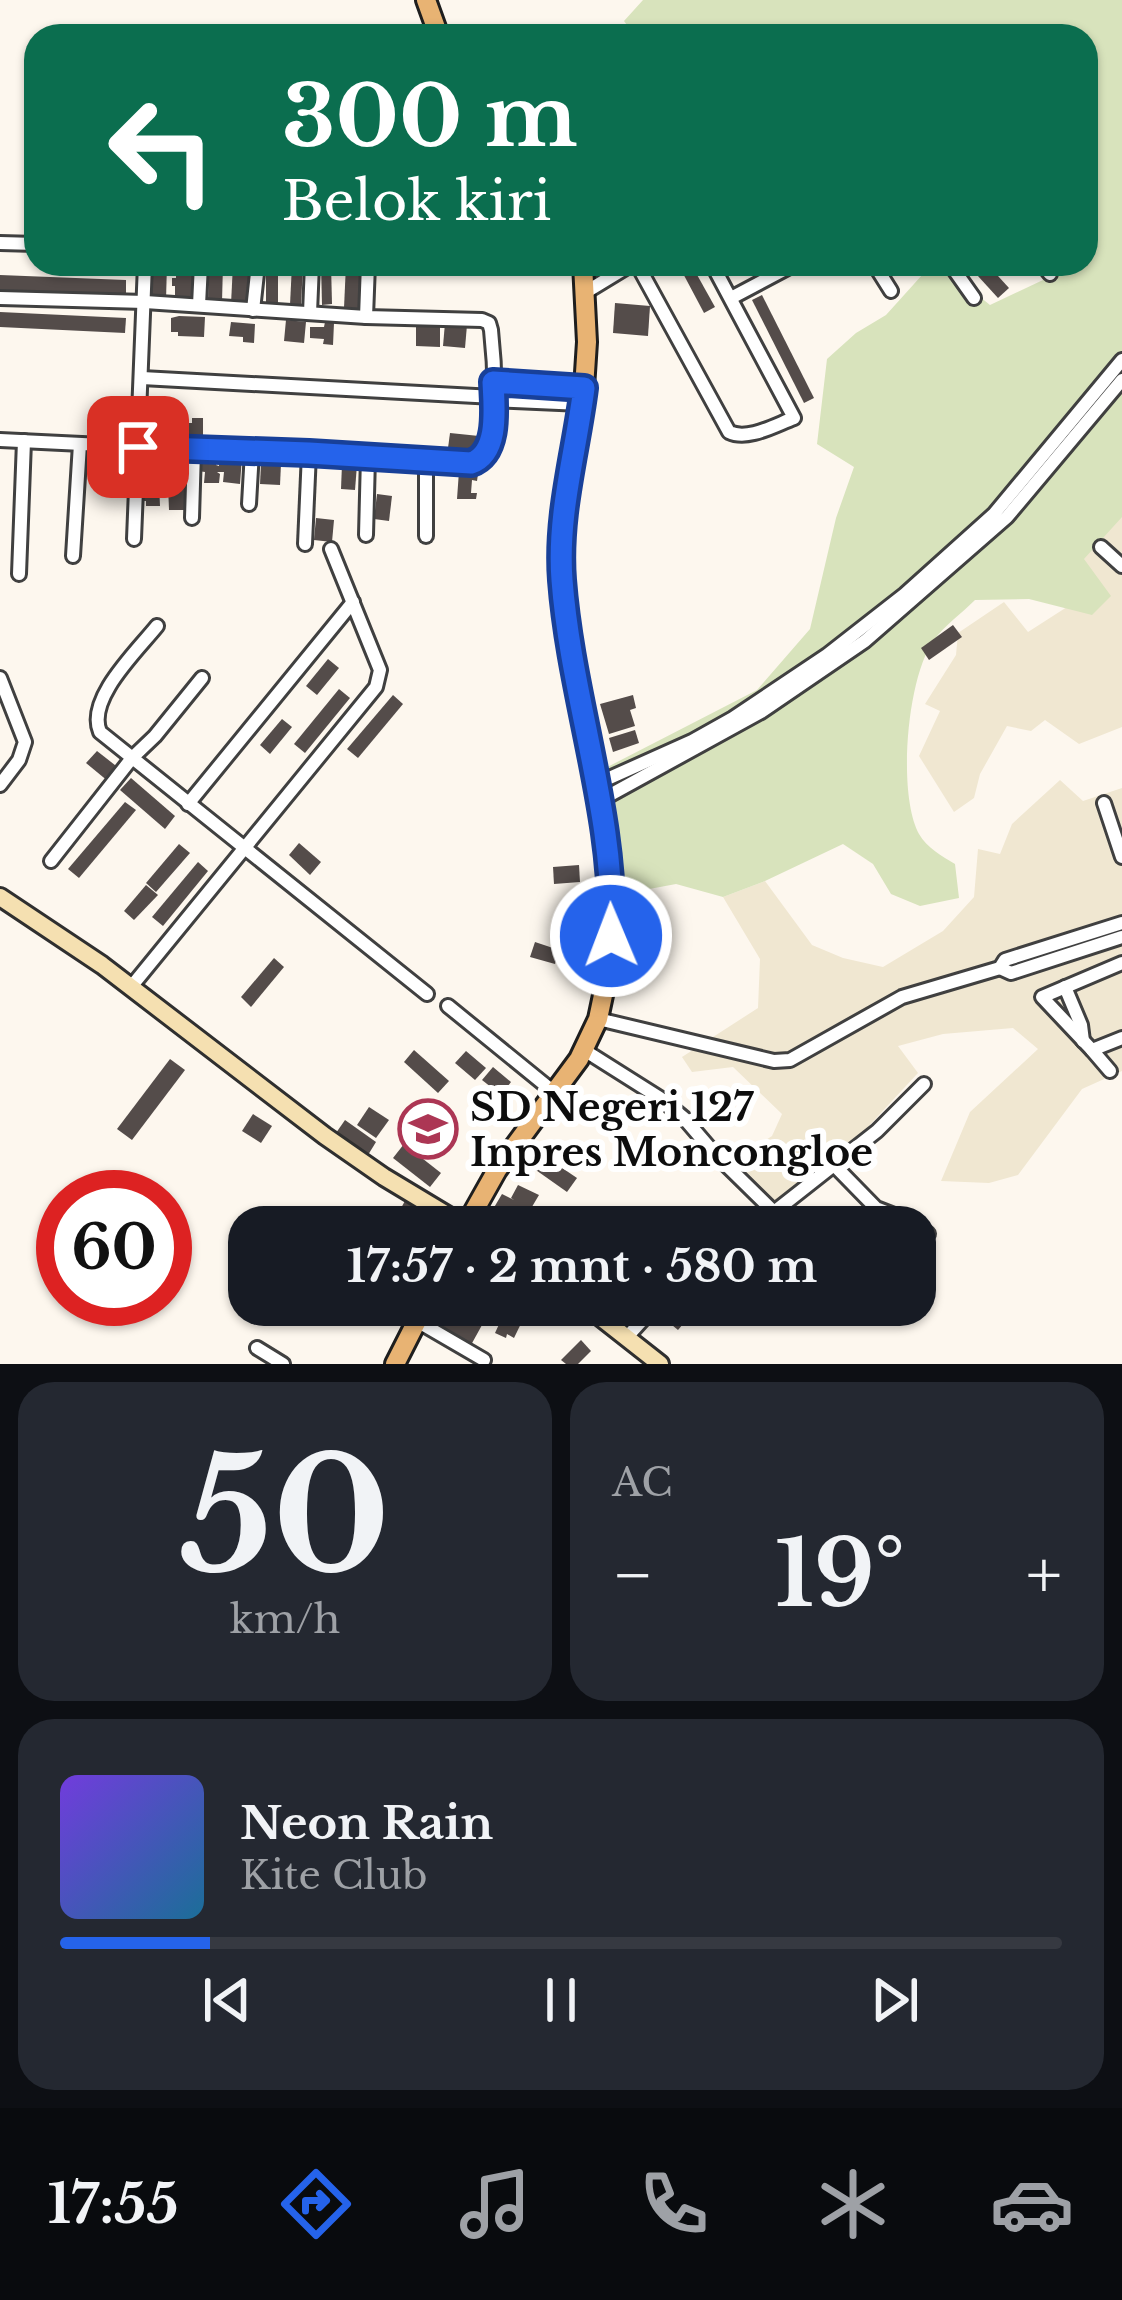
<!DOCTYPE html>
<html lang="id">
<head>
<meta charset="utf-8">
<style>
  body { margin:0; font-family:"Libre Baskerville",serif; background:#242831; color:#f1f3f6; height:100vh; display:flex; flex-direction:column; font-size:45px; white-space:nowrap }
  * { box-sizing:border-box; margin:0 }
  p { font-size:39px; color:#9ea1a6 }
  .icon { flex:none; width:66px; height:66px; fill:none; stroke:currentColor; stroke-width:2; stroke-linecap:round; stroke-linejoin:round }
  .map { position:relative; height:1364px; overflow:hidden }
  .panel { display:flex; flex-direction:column; gap:18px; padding:18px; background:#0d0f14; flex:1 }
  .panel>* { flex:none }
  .top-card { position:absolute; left:24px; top:24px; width:1074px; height:252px; border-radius:36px; box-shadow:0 3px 9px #0004; background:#0b6e4f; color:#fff; overflow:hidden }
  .speed { position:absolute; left:36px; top:1170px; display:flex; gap:24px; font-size:60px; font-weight:700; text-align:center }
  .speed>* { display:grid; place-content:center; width:156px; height:156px; border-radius:50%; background:#171b24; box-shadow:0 3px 9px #0004; line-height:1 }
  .speed .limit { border:18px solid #d22; background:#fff; color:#111 }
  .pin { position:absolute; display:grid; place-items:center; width:102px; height:102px; color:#fff; margin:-51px; border-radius:24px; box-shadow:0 6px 18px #0006 }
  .me { position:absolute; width:132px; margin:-66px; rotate:359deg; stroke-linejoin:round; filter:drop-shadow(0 0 9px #0008) }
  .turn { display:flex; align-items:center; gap:42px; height:252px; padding:0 60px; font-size:54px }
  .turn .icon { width:156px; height:156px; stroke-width:2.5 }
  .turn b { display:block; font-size:84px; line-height:102px }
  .big { font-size:90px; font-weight:700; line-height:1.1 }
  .panel .card { flex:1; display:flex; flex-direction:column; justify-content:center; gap:18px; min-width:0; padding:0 42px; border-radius:36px; background:#242831 }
  .panel .dial { align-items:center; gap:0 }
  .dial b { font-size:156px; line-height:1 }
  .song { display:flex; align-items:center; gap:36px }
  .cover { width:144px; height:144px; border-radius:18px; background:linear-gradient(135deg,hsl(260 70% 55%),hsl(200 70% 35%)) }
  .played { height:12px; border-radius:6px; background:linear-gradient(90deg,#2563eb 15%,#363941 15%) }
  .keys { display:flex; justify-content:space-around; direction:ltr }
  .heat { display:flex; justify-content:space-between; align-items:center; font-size:66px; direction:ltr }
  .panel .tiles { flex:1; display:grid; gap:18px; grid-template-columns:1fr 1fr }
  .card:last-child { grid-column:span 2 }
  .trip { position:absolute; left:228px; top:1206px; width:708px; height:120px; border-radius:36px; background:#171b24; box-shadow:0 3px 9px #0004; font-weight:700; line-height:120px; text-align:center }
  .menu { display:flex; height:192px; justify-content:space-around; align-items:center; background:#090b0e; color:#9ea1a6 }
  .menu .icon { width:84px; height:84px }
  .menu .active { color:#2563eb }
  .menu b { font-size:54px; color:#f1f3f6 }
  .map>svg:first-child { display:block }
</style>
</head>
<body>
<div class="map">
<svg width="1122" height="1364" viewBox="0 0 1122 1364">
  <rect width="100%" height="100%" fill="#fdf7ee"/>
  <g fill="#f0e7d1">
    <path d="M1122,511V727L1079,744L1045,720L1031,731L1007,726L980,774L974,798L954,812L919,756L940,711L925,704L956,655L958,633L1004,602L1028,632L1095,589L1067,560Z"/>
    <path d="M1060,780L1083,801L1122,788V1071L1082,1089L1018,1175L989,1183L941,1181L970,1112L1038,1049L1013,1028L943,1034L898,1046L918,1073L865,1130L814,1177L767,1208L726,1166L772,1136L782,1114L733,1067L692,1072L682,1057L758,1008L760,959L723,897L765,881L812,945L843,958L883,967L943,931L974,897L978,849L1000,854L1012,824Z"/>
  </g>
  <path fill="#d8e3bc" d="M643,0H1122V517L1084,559L1111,596L1092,615L1029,599L975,600C962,613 945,625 934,640C907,676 897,794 919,834C927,848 942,856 955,864L959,898L920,906L891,894L873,864L843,844L765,881L723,897L676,884L612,896L588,777L757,690L810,629L836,518L854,467L817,444L827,359L856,333L886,315L932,264H939L990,305L1077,264H1086V36H635L624,21Z"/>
  <g fill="#544c4a">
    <path d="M48,264H126V273L48,268Z"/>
    <path d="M152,264H167L166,300L151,299Z"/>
    <path d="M176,264H192V299H175V286H172V278H176Z"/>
    <path d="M209,264H223L222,302H208Z"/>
    <path d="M233,264H250L249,304H231Z"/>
    <rect x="266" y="264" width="12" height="42"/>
    <path d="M292,264H303L301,306L290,305Z"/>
    <path d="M321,264H331L332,304L322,305Z"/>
    <path d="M346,264H364L362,309L344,308Z"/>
    <path d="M678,264H691L715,307L704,313Z"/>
    <path d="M967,264H987L1009,288L998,298Z"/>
    <path d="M0,275L126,280V295L0,290Z"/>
    <path d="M762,295L814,398L804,403L752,300Z"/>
    <path d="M615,303L650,306L648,336L613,333Z"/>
    <path d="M0,312L126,318L125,333L0,327Z"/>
    <path d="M179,316L205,317L204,337L178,336V332H171V318Z"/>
    <path d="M286,320L306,322L304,343L284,341Z"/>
    <path d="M231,322L255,324L254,343L243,342V337L229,336Z"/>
    <path d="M325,322L334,323L333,345L323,344L324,339L310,338V327H324Z"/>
    <path d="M445,323L467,325L465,348L443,346Z"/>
    <path d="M416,325H440V347L416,346Z"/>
    <path d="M192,418H203V443H192V437H180L181,423H192Z"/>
    <path d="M450,433L479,436L477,451L448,448Z"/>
    <path d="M219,455L242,457L240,484L223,482L224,472H217L220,474L219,483H204L205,472L198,471L200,458L217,460L216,465L219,466Z"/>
    <path d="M261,463L281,464L280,485L260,484Z"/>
    <path d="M342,464L357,465L355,490L341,489Z"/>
    <path d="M459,471L478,474L477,481L472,480L471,493H477L476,499H457Z"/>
    <path d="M145,483H159L160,506H146V501H142L141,489H145Z"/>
    <path d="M184,484V510H169L168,485Z"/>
    <path d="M377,494L392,496L389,521L374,519Z"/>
    <path d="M316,518L334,520L332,542L314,540Z"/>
    <path d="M953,625L962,637L929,660L921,648Z"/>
    <path d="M328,659L339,668L317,695L306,686Z"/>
    <path d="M339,689L350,698L305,753L294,744Z"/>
    <path d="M393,695L403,704L358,758L347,749Z"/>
    <path d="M633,695L636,708L630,710L635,726L609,734L600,704Z"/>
    <path d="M282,719L292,727L270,754L260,745Z"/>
    <path d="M635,730L639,743L613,752L609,738Z"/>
    <path d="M97,751L120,769L109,782L86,763Z"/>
    <path d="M131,778L175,816L165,829L120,790Z"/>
    <path d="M125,802L136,810L79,878L68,869Z"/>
    <path d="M299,843L321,862L310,875L289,855Z"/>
    <path d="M179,844L190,853L156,892L146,883Z"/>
    <path d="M198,862L208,871L163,926L152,917Z"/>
    <path d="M579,865L580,882L554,884L553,867Z"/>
    <path d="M146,885L158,895L134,920L124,911Z"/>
    <path d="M535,942L559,950L555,964L530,957Z"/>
    <path d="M274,958L284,967L251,1007L241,997Z"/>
    <path d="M414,1050L449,1081L438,1093L404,1062Z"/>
    <path d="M466,1051L486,1068L475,1080L455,1063Z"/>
    <path d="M170,1059L185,1070L132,1140L117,1129Z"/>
    <path d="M493,1067L511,1082L501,1095L482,1080Z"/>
    <path d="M438,1102L448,1108L420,1149L410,1142Z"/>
    <path d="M369,1107L389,1120L376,1138L357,1125Z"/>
    <path d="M253,1114L272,1126L261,1143L242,1131Z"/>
    <path d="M345,1120L376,1142L368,1155L336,1133Z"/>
    <path d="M404,1144L441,1173L430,1187L393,1158Z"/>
    <path d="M543,1155L577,1178L567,1192L533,1168Z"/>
    <path d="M518,1185L539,1195L520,1227H506L489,1216L502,1194L514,1200L511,1198Z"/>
    <path d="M407,1197L422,1205L410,1227H391Z"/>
    <path d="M441,1305L461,1308L463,1305H493L471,1345L431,1322Z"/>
    <path d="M515,1305L529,1307L514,1338L507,1334L506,1338L495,1333L501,1320L506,1323Z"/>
    <path d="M660,1305H673L688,1318L678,1330L655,1311Z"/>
    <path d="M581,1340L591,1351L578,1364H566L561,1360Z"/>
  </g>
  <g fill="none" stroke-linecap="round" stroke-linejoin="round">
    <defs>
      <g id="street">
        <path d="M0,243L36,244"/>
        <path d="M637,264L729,432C748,441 775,425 794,418L712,264"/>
        <path d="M874,264L891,291"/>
        <path d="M950,264L974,298"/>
        <path d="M1042,264L1050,274"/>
        <path d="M586,292L632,264"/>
        <path d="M0,298L145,302L366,317L482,320L489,323L491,330C494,357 499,428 487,451C482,461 481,459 471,463L0,440"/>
        <path d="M731,298L795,264"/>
        <path d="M199,305L201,264"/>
        <path d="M253,310L258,264"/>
        <path d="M310,313L312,264"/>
        <path d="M366,317L368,264"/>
        <path d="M142,378L494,397"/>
        <path d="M493,382L584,388"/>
        <path d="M494,400L582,404"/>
        <path d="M426,459V536"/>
        <path d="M249,504L252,451"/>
        <path d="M192,518L194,450"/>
        <path d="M366,535L368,457"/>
        <path d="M134,539L145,264"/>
        <path d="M305,544L309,453"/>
        <path d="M1101,547L1122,566"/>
        <path d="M73,556L80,444"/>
        <path d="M19,574L24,441"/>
        <path d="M157,626C137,651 86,699 100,732L427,994"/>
        <path d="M0,678L25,742L19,760L0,785"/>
        <path d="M596,784L692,741L733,718L827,655L905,594L994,514L1122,360"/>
        <path d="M599,801L761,712L865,641L1007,517L1122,380"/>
        <path d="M1104,803L1122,857"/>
        <path d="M188,804L353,602"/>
        <path d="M51,861L132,758L155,736L202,678"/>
        <path d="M1000,968L1011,973L1122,937"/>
        <path d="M131,987L376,687L380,670L331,549"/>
        <path d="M1065,987L1081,1025L1083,1041"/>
        <path d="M448,1006L555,1093"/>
        <path d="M598,1019L774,1061L790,1060L902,997L1000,968L1005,960L1122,923"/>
        <path d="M584,1050L660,1098L684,1118L714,1153L774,1212"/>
        <path d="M1092,1050L1042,997L1122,963"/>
        <path d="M1110,1071L1092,1050L1122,1038"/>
        <path d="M834,1165L876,1208L917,1224L928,1234"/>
        <path d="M755,1227L877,1131L924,1084"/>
        <path d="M417,1321L484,1360"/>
        <path d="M627,1337L656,1305"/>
        <path d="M257,1348L283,1364"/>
      </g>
      <g id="secondary">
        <path d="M0,897L102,965L325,1136L384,1177L467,1227"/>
        <path d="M585,1305L660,1364"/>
      </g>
      <g id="primary">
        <path d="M426,0L439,36"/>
        <path d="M465,1227L497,1170L579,1059L598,1019L606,981L612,910L607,854L571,646L561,574L563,512L584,388L587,342L583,264"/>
        <path d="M395,1364L425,1305"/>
      </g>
    </defs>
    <use href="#street" stroke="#404040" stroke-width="18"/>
    <use href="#secondary" stroke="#2f2f2f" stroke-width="22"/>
    <use href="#primary" stroke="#1e1e1e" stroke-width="24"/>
    <use href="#street" stroke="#fff" stroke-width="12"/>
    <use href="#secondary" stroke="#f5e0b1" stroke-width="16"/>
    <use href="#primary" stroke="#e8b373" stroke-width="18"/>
  </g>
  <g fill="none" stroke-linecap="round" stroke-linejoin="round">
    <defs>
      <path id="route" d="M138,447L309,453L471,463C500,453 494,406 493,382L584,388C576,452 557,514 562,580C571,699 616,816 611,936"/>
    </defs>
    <use href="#route" stroke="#184099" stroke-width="30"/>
    <use href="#route" stroke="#2563eb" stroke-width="21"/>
  </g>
  <defs>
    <symbol id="school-ring" viewBox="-11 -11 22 22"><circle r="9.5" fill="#fff" stroke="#ac3654" stroke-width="1.5"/><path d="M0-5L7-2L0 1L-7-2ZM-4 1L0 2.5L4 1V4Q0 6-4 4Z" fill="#ac3654"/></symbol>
  </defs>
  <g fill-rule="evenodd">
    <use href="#school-ring" x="395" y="1096" width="66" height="66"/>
  </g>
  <g text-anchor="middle" stroke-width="12" stroke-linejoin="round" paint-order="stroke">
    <g font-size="39" font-weight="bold" fill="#0d0d0d" stroke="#fff" text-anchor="start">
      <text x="470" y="1121">SD Negeri 127<tspan x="470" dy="45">Inpres Moncongloe</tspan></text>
    </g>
  </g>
</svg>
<div class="speed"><div class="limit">60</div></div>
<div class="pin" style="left:138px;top:447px;background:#d93025"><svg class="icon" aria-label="arrive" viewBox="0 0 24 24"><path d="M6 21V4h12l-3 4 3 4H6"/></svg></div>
<svg class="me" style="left:611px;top:936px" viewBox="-20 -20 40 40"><circle r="17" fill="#2563eb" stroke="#fff" stroke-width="3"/><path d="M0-11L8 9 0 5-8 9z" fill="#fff"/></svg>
<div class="trip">17:57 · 2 mnt · 580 m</div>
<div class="top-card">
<div class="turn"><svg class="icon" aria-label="left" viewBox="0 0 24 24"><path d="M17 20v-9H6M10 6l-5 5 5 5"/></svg><div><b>300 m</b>Belok kiri</div></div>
</div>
</div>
<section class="panel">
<div class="tiles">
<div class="card dial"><b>50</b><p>km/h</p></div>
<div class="card"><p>AC</p>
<div class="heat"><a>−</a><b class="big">19°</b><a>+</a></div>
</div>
<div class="card">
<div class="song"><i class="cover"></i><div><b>Neon Rain</b><p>Kite Club</p></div></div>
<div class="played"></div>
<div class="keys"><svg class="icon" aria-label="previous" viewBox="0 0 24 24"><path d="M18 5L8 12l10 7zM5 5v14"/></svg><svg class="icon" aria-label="pause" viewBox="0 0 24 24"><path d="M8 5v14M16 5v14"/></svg><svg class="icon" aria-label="next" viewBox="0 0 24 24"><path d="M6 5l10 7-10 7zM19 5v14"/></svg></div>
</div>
</div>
</section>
<nav class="menu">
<b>17:55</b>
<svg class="icon active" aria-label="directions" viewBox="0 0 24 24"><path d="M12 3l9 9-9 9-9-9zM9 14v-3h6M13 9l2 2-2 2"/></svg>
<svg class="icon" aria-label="music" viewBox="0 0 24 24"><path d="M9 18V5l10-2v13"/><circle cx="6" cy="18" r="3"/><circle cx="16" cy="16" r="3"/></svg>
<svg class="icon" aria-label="phone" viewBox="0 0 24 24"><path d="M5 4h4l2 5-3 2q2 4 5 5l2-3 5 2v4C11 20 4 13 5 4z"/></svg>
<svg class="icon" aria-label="climate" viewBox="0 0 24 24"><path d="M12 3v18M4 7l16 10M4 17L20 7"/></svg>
<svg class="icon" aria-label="car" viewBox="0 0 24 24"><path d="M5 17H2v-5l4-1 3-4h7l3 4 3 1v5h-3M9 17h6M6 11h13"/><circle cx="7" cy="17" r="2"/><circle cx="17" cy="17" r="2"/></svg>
</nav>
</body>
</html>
